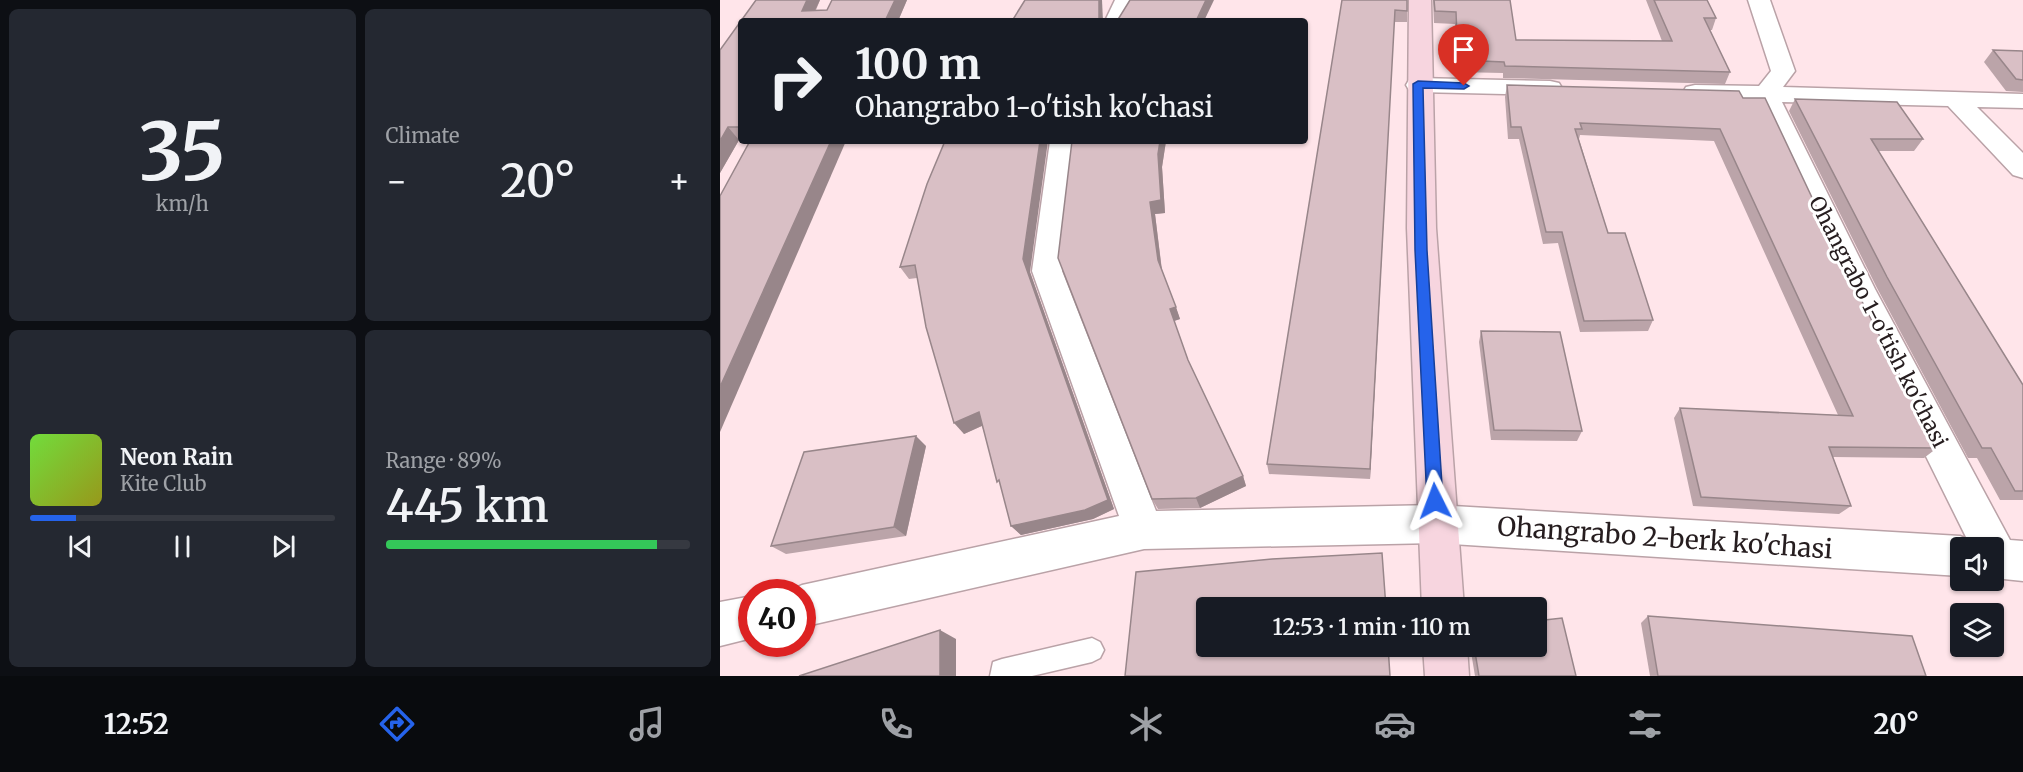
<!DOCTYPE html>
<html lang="en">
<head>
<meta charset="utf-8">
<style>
  body { margin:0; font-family:Merriweather,serif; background:#242831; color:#f1f3f6; height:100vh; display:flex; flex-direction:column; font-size:22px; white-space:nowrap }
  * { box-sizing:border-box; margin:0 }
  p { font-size:20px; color:#9ea1a6 }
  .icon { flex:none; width:33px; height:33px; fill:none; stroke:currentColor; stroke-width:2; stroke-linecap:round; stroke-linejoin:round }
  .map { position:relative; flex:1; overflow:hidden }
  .side { display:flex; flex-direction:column; gap:9px; padding:9px; background:#0d0f14; width:720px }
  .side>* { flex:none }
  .guide { position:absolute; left:18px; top:18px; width:570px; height:126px; border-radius:6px; box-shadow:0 2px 4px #0004; background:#171b24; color:#f1f3f6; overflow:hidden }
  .fabs { position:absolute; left:1230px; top:537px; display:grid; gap:12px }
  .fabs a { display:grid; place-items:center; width:54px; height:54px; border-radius:6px; background:#171b24; box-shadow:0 2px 4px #0004; font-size:30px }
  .speed { position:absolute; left:18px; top:579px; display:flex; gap:12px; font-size:30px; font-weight:700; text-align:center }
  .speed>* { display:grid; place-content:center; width:78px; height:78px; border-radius:50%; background:#171b24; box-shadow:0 2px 4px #0004; line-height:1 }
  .speed .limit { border:9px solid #d22; background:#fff; color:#111 }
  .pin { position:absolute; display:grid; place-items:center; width:51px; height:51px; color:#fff; margin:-62px -26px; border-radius:50% 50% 50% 0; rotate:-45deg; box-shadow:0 0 6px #0007 }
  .pin .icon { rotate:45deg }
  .me { position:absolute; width:66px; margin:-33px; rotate:357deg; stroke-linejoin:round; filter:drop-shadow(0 0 4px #0008) }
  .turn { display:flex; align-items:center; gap:21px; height:126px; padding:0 18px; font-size:27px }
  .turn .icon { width:78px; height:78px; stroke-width:2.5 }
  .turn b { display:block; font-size:42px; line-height:51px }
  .big { font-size:45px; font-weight:600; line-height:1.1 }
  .side .card { flex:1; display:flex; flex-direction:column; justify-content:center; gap:9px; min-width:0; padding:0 21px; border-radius:9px; background:#242831 }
  .side .dial { align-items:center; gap:0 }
  .dial b { font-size:78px; line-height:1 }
  .song { display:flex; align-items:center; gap:18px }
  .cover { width:72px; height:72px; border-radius:9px; background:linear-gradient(135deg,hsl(100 70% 55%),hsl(60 70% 35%)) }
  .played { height:6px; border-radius:3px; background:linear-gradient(90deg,#2563eb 15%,#363941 15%) }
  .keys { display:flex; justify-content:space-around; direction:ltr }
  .heat { display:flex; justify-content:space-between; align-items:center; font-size:33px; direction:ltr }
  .charge { height:9px; border-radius:4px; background:linear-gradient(90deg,#34c759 89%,#363941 0) }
  .side .tiles { flex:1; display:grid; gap:9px; grid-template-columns:repeat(2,1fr) }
  .trip { position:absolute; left:476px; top:597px; width:351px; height:60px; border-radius:6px; background:#171b24; box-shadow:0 2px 4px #0004; font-weight:600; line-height:60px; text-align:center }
  .menu { display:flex; height:96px; justify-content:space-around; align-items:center; background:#090b0e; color:#9ea1a6 }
  .menu .icon { width:42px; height:42px }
  .menu .active { color:#2563eb }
  .menu b { font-size:27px; color:#f1f3f6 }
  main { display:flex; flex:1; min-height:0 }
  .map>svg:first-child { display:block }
</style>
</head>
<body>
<main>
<section class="side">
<div class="tiles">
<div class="card dial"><b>35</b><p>km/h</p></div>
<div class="card"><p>Climate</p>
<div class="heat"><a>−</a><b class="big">20°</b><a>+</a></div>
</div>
<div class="card">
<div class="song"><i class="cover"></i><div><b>Neon Rain</b><p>Kite Club</p></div></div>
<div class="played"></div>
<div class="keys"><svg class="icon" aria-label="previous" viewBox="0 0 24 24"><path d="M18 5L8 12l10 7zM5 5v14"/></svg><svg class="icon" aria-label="pause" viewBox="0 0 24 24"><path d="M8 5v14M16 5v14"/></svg><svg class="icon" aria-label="next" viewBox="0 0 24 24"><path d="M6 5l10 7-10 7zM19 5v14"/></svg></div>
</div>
<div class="card"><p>Range · 89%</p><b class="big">445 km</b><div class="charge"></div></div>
</div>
</section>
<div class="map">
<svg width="1303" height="676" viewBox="0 0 1303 676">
  <rect width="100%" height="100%" fill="#ffe5ea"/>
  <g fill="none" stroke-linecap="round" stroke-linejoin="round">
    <defs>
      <path id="lane" d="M372,638L380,642L384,650L380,658L372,662L312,676H270L273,662L282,659Z"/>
      <g id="street">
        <path d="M395,0H417L407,21H385Z"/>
        <path d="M1028,0H1050L1075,71L1063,87L1303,94V108L1257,107L1303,153V178L1293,175L1228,106L1062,102L1155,289L1290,540L1303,541V581L1274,578V548H1240V576L716,543L424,549L82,627V592H66L82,585L399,516L312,271L330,141H356L342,271L436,511L716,505L1240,536L1247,539L1123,289L1037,101L975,99L966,97L963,92L966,87L975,85L1039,86L1051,71Z"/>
        <path d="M698,78L830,81L839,83L842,88L839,93L830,95L698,92L689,90L686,85L689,80Z"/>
        <path d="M32,596V638L0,646V602Z"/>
      </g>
      <g id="secondary">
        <path d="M689,0H711L716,228L744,608H702L687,228Z"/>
        <path d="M703,646H747L749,676H705Z"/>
      </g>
    </defs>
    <use href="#lane" stroke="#baa2a7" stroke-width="3"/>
    <use href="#street" stroke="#baa2a7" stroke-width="3"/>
    <use href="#secondary" stroke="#baa2a7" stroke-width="3"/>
    <use href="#lane" fill="#fff" fill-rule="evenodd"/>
    <use href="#street" fill="#fff" fill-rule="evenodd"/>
    <use href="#secondary" fill="#f7d5df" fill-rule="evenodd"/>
  </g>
  <g fill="#bba4a9">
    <path d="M36,0H100L96,10H107L112,0H187L178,21H21V140H19L0,173V50Z"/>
    <path d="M622,0H687V22H674L650,479L549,474L547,464Z"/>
    <path d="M713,0H790L796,40L942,41L926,0H987L996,18L992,30H990L1010,72L1005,84L783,78V73L737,72L735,24L714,23Z"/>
    <path d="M1273,50L1303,51V92L1286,91L1264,62Z"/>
    <path d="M787,85L1023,98L1130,278L1217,448L1204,458L1113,457L1131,506L1119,514L973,506L954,418L960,408L1118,415L994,141L860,135L859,139L888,233L933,320L928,331L860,332L838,243L823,244L799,139H788L785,97Z"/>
    <path d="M1075,99L1203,139L1194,151H1158L1303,385V500H1280L1257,458H1248L1157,288L1069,111Z"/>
    <path d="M225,141L310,272L394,509L373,519L301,535L291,526L281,486L262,426L244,434L197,278L189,279L180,267Z"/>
    <path d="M352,141H446L442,167L445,213L435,214L442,270L460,319L454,321L468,360L523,476L526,486L480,508L438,509L432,499Z"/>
    <path d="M761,331L862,431L857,441L771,440L759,342Z"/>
    <path d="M206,446L186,536L66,554L51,546Z"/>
    <path d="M928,616L1206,676H930L921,623Z"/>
    <path d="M750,646H816L856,676H755Z"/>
  </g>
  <g fill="#98868a">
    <path d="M87,0H100L90,21L82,11Z"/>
    <path d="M175,0H187L178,21H165Z"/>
    <path d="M379,0H382L383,21H379Z"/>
    <path d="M486,0H494L484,21H476Z"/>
    <path d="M674,22L650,479V469Z"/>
    <path d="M8,127L19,140L0,173V141Z"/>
    <path d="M111,141H126L0,432V387Z"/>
    <path d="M320,141H328L310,272L394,509L373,519L301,535L291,526L303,259Z"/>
    <path d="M440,141H446L442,167L445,213L435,214L442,272L438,260L430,202Z"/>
    <path d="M456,307L460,319L454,321L450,309Z"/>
    <path d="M259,412L268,423L244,434L234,423Z"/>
    <path d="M196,436L206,446L186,536L174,527Z"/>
    <path d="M523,476L526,486L480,508L476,498Z"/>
    <path d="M220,630L236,639V676H220Z"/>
  </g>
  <g fill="#d9bfc5" stroke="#98868a" stroke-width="1.5">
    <path d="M36,0H87L82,11L107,10L112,0H175L165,21H21V127H8L0,141V50Z"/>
    <path d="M305,0H379V21H292Z"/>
    <path d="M410,0H486L476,21H397Z"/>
    <path d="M622,0H687V11L675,10L650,469L547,464Z"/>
    <path d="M714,0H790L796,40L952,41L934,0H987L996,18H984L1010,72L785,66L784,62L738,60L736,12L715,11Z"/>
    <path d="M1273,50L1303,51V80L1296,79Z"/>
    <path d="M787,85L1019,91L1023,98H1045L1130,278L1217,448L1109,447L1131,506L981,497L960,408L1133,416L1000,129L860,123L862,129H855L888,233H905L933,320L864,321L842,232H826L801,127H791Z"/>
    <path d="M1075,99L1177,102L1203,139H1151L1303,385V491H1295L1271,448H1262L1167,277Z"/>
    <path d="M30,141H111L0,387V196Z"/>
    <path d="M225,141H320L303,259L388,500L365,510L291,526L279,480L277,482L259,412L234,423L206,327L195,265L180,267L207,184Z"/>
    <path d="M352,141H440L438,154L441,200L430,202L438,260L456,307L450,309L468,360L523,476L476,498L432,499L338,258Z"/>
    <path d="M761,331L840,332L862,431L774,430Z"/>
    <path d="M196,436L174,527L51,546L84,452Z"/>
    <path d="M662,553L666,608H486V646H668L670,676H405L416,572L552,559Z"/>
    <path d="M928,616L1192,636L1206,676H938Z"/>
    <path d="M842,618L856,676H759L754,646H816V621Z"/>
    <path d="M220,630V676H79Z"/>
  </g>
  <path fill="#2563eb" stroke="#184099" stroke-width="1.5" d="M698,81L744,83L749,86L744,89L703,88L707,250L723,501L721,507L715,509L709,507L707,501L695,250L693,84Z"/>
  <g text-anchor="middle" stroke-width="6" stroke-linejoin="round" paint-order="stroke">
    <g font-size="21" fill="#261d1f" stroke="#fff">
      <text transform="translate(1158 322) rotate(63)" y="7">Ohangrabo 1-o'tish ko'chasi</text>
    </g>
    <g font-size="26" fill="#261d1f" stroke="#fff">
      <text transform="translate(945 538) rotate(4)" y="9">Ohangrabo 2-berk ko'chasi</text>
    </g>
  </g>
</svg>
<div class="fabs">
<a><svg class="icon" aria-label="sound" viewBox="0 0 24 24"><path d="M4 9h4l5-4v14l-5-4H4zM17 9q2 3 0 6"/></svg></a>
<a><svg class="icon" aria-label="layers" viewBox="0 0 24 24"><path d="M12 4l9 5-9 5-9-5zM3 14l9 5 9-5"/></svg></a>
</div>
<div class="speed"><div class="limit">40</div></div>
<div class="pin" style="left:744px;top:86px;background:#d93025"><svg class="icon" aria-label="arrive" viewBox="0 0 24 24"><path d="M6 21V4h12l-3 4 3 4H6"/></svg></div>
<svg class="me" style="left:715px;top:501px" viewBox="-20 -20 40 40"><path d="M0-17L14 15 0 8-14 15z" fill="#2563eb" stroke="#fff" stroke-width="4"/></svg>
<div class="trip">12:53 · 1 min · 110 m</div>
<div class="guide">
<div class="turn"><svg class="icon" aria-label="right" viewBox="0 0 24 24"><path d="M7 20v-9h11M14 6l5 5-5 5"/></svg><div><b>100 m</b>Ohangrabo 1-o'tish ko'chasi</div></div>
</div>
</div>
</main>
<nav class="menu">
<b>12:52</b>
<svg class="icon active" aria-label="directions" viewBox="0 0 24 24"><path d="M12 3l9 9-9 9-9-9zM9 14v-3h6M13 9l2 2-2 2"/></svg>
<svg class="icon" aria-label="music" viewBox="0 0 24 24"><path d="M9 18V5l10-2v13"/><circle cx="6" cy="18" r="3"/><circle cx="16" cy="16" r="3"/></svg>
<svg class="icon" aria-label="phone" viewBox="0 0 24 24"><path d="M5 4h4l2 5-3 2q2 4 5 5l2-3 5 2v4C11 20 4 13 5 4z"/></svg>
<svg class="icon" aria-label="climate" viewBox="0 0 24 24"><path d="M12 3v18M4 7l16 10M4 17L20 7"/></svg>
<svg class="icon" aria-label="car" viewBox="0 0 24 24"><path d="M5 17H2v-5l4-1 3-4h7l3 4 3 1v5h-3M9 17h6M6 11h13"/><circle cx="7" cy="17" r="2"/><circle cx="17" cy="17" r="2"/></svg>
<svg class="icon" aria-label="filters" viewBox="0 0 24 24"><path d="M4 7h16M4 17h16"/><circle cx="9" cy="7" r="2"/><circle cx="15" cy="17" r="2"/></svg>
<b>20°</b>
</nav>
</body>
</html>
